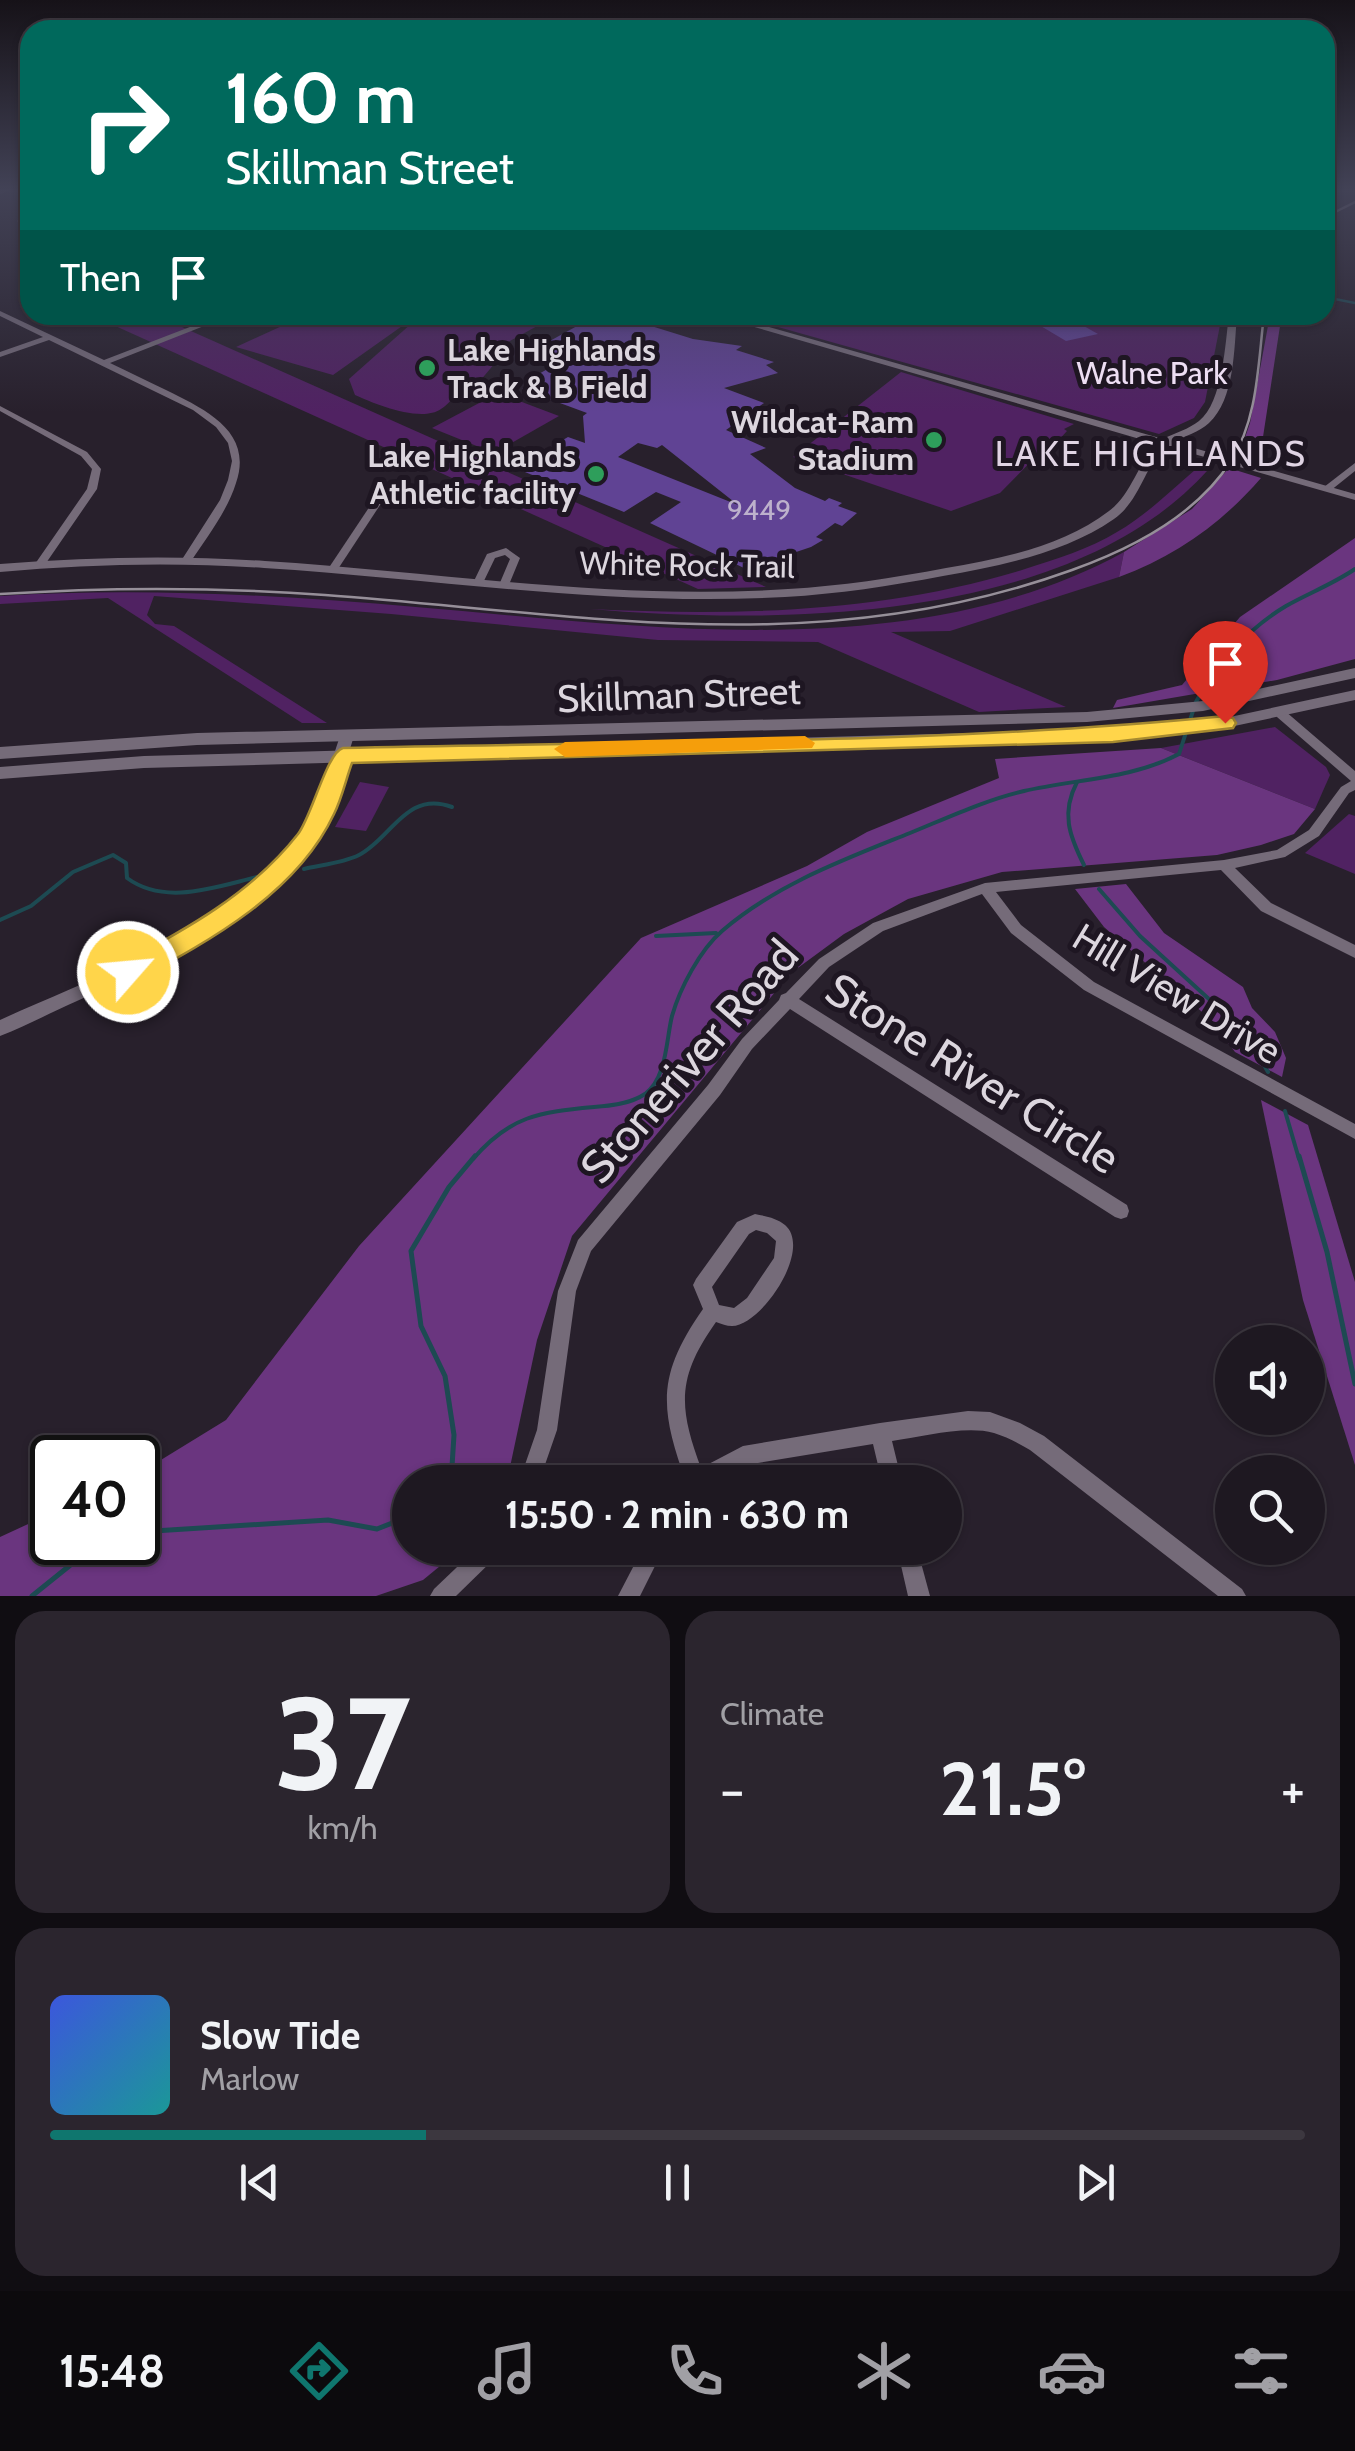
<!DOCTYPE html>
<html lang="en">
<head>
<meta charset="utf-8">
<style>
  body { margin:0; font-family:Cabin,sans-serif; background:#2b252e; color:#f1f3f6; height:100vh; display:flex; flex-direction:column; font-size:38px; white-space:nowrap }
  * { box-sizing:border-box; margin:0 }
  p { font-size:32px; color:#a1a0a5 }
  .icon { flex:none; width:55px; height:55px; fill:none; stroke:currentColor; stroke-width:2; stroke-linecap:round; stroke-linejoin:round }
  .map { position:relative; height:1596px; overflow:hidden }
  .drawer { display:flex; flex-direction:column; gap:15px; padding:15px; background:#100d12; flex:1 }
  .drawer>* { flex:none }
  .hud { position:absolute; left:20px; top:20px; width:1315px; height:305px; border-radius:30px; box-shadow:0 2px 8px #0004,0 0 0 2px #3c373f; background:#00695c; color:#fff; overflow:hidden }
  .controls { position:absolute; left:1215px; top:1325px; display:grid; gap:20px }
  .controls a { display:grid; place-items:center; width:110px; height:110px; border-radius:50%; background:#1e1821; box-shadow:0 2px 8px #0004,0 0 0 2px #3c373f; font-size:50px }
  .speed { position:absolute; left:30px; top:1435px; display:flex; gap:20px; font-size:50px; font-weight:700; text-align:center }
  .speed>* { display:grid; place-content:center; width:130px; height:130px; border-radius:50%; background:#1e1821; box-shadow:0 2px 8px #0004,0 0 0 2px #3c373f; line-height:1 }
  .speed .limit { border:5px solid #111; border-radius:15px; background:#fff; color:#111 }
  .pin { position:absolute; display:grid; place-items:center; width:85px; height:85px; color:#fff; margin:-102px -42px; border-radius:50% 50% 50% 0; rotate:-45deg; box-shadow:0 0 10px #0007 }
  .pin .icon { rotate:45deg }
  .me { position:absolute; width:110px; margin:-55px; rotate:63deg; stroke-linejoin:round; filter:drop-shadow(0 0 8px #0008) }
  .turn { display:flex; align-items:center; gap:35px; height:210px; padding:0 40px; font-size:45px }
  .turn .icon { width:130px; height:130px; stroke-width:2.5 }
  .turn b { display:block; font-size:70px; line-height:85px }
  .then { display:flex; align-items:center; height:95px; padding:0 40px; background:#0003; gap:20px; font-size:38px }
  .big { font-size:75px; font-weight:700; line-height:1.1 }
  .drawer .widget { flex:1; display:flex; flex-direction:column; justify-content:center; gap:15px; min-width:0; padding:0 35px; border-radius:30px; background:#2b252e }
  .drawer .dial { align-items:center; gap:0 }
  .dial b { font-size:130px; line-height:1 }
  .song { display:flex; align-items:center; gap:30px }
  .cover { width:120px; height:120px; border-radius:15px; background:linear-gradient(135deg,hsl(230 70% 55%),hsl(180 70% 35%)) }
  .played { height:10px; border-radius:5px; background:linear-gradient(90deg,#0f766e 30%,#3c373f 30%) }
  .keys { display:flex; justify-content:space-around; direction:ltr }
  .heat { display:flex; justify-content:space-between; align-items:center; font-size:55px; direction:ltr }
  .drawer .tiles { flex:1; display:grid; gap:15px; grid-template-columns:1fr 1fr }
  .widget:last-child { grid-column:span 2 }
  .trip { position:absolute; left:392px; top:1465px; width:570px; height:100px; border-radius:50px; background:#1e1821; box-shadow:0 2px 8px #0004,0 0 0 2px #3c373f; font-weight:700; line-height:100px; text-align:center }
  .tab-bar { display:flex; height:160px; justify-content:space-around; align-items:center; background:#0c0a0d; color:#a1a0a5 }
  .tab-bar .icon { width:70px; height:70px }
  .tab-bar .current { color:#0f766e }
  .tab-bar b { font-size:45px; color:#f1f3f6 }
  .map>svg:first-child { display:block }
</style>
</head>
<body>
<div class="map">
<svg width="1355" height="1596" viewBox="0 0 1355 1596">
  <rect width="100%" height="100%" fill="#28202c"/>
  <g fill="#502262">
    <path d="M91,315H155L766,587L698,589Z"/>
    <path d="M306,315H535L550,319L508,342L511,344L474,388L463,386C456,394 449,404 441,409C421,423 375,404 355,395L349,379L421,315L405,322L393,319L405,324L333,375L236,347Z"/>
    <path d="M735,315H1222L1205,402L1194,418L1159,434Z"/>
    <path d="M901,372L1074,424L1064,429L1067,431L1057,442L1051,441L1000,493L951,511L793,457Z"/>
    <path d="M498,393L559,416L494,453L432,428Z"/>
    <path d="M1206,461L1214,463C1078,624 781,625 589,609C736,616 883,613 1025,569C1055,559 1090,549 1117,532C1149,514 1177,484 1206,461Z"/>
    <path d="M1124,552L1119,577L950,631L891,632L1066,707L979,712L818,642L658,640L391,614L154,596L147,615L155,624L174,626L327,723H302L108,598L0,604V596C139,587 278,595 416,607C643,626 914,667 1124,552Z"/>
    <path d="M1275,727L1326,767L1330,775L1315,809L1161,748Z"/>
    <path d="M360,782L389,787L366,831L335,827Z"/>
    <path d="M1349,814L1355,816V874L1305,853Z"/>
  </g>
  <g fill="#6a357f">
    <path d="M1270,315H1279L1280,326L1259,463L1238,458L1250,423Z"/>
    <path d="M1229,468L1261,478C1222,523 1176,556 1119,577L1124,552L1192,509Z"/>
    <path d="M1355,538V659L1277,680L1113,708L1117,700L1182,685L1240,617Z"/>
    <path d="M1161,748L1315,809L1294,834L1261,845L1217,855L1002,872L908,899L844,934L791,973L572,1236L537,1340L510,1467L502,1482H410V1548H462L423,1580L376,1596H0V1537L52,1513V1542H138V1474L226,1420L359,1246L641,938L807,866L867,832L999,778L995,759Z"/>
    <path d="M1126,884L1164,933L1243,987L1252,1008L1275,1032L1286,1058L1282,1077L1235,1052L1209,1018L1104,927L1075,889Z"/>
    <path d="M1261,1100L1308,1125L1355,1282V1465L1303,1300Z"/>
  </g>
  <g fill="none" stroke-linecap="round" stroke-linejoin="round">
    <path stroke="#1d4a52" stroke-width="2.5" d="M1325,297L1355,303"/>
    <g stroke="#1d4a52" stroke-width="4">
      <path d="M1196,702C1215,665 1249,628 1286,606C1309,593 1333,584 1355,569"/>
      <path d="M1077,782C1061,813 1069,835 1084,865"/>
      <path d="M304,869C321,865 343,863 359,855C392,838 406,790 452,807"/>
      <path d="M1099,889L1140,936L1245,1032L1268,1072"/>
      <path d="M0,920L31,906L73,872L113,855L126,863L127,878C165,906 215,887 257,877"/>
      <path d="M656,936L716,933"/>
      <path d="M1285,1111L1299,1159"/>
      <path d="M473,1159C510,1116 539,1112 594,1107C610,1106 630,1104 645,1094C667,1078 666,1040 672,1016C680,988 700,950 722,931C777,884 843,860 910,833C947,818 985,800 1024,791C1076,779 1132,779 1179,754L1193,711"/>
    </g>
    <g stroke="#1d4a52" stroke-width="5">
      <path d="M1299,1156L1327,1252L1355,1384"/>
      <path d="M451,1482L454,1435L445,1376L421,1326L411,1251L449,1187L475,1156"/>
      <path d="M138,1532L328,1520L377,1529L410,1516"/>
      <path d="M32,1596L99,1542"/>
    </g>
  </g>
  <g fill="#604394" fill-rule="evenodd">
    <path d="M597,315L619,316L693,339L742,346L736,350L774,362L766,365L778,373L724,388L764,403L726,430L766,448L750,454L795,488L825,501L829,498L842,503L838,506L857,513L842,526L835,523L816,537L823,540L811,547L746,569L650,523L681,502L656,492L624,512L515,468L568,437L585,443L583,416L587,413L522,389L533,382L528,380L560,362L541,356L560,346L548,342ZM638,443L657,448L662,445L738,505L618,457Z"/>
    <path d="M1048,315H1081L1093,322L1082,325L1098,334L1066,341L1029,319Z"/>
  </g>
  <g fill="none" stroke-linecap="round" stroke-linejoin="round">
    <g fill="#756b79" fill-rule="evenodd">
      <path d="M6,188H16L0,194V190Z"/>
      <path d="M30,215V219L25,221L30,224V228L17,221Z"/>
      <path d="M0,311L104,360L221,315H232L110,363C129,372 147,381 166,390C204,409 254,431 236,483C227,512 206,538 190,563L186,564L181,561L220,500L228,480L232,461L228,443L216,427L193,410L49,340L0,357V352L43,337L0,316Z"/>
      <path d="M0,406L87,452L101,469L97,489L44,566H36L35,564L87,489L92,469L81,456L0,411Z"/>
      <path d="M1355,463V471L1330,491H1324V487Z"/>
      <path d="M379,496L384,499L338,569L333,572L329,571L328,569L376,497Z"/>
      <path d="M506,548L520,558L508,587L504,588L499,585L510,559L505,555L495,558L482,585H474L473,583L487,554Z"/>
      <path d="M1281,710L1285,711L1355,771V790L1349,793L1319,836L1285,857L1235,868L1271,903L1355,945V958L1261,911L1221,870L996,892L1021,925L1094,982L1355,1124V1139L1084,990L1011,933L982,894L883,931L829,967L799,999L1127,1205L1129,1211L1127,1217L1121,1219L1115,1217L790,1009L752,1049L720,1095L591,1251L576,1291L557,1430L539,1482H519L537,1430L558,1291L578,1240L708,1085L742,1039L779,1000L781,995L786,993L819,959L873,923L985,883L1224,860L1277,850L1309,830L1341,787L1351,781L1277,717L1275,714Z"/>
      <path d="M755,1214C765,1216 777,1218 785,1225C813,1249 762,1325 732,1326C726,1326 722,1324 716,1322C677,1377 678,1406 701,1468L743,1446L880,1423L968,1411L990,1412L1020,1423L1044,1436L1242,1589L1246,1596H1218L1030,1450C1018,1443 1007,1437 994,1433C965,1425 922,1437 892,1441L902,1482H882L873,1444L746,1465L715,1482H686C660,1409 656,1376 703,1309L693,1285L696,1279L737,1222ZM756,1230L767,1233L776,1241L774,1258L747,1298L734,1308L719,1305L712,1287L749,1234Z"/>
      <path d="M477,1548H501L498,1555L456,1596H430L434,1589Z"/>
      <path d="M643,1548H664L640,1596H618Z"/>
      <path d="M897,1548H917L930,1596H908Z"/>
    </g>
    <g fill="#756b79" fill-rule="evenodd">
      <path d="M713,315H727L1163,439C1175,433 1189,429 1199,421C1223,402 1225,344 1229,315H1237C1234,348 1235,399 1209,423C1199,432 1185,436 1173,442L1355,494V500L1166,446C1144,467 1140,501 1114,519C1065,553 1000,566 943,576C890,586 838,594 785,597C611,607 438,579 264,568C176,562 88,564 0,572V564C88,557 177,555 265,561C439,572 614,601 788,589C841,586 893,578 946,568C1000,559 1064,546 1109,511C1132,494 1137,464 1157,444Z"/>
      <path d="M347,731L354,736C341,778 328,820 301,855C246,928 158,965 77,1001C52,1012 26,1026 0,1036V1020C100,974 217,937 289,848C315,815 327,775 340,736Z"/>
    </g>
    <g fill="#756b79" fill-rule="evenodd">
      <path d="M1355,668V678L1203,711L1087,722L197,745L0,759V747L197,733L1087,712L1203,701Z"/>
      <path d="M1355,690V700L1225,728L1113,741L144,768L0,779V767L144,756L1113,729L1225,718Z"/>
    </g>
    <g stroke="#968f99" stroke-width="2.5">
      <path d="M1325,217L1355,202"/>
      <path d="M0,594C108,587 216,587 325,595C584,614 818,662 1072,570C1131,549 1196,516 1231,461C1258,419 1258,363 1264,315"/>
    </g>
  </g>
  <linearGradient id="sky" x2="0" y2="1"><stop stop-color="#161218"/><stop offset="0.46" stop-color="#424256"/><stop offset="1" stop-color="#424256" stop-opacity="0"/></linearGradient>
  <rect width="1355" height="412" fill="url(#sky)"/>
  <path fill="#ffd54a" stroke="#a68a30" stroke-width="2.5" d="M1225,716L1233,718L1236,723L1233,728L1113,742L352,763C346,779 342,798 334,814C297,893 211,940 137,980L128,983L119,980L115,972L119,965C185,930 251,894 298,834C312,816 327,752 343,748C637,741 933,745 1225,716Z"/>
  <path fill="#f59e0b" d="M805,736L815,743L812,748L565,757L554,749L565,742Z"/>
  <g fill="#2e9e5b" stroke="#1e1622" stroke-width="4">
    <circle cx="427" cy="368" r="10"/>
    <circle cx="934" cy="440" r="10"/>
    <circle cx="596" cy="474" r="10"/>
  </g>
  <g text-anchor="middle" stroke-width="10" stroke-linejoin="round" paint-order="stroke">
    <g font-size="28" fill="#bdb1cc">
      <text x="759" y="520">9449</text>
    </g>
    <g font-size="32" font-weight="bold" fill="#dcd6de" stroke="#1e1622" text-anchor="end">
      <text x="447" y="361" text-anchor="start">Lake Highlands<tspan x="447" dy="37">Track &amp; B Field</tspan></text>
      <text x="914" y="433">Wildcat-Ram<tspan x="914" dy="37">Stadium</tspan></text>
      <text x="576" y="467">Lake Highlands<tspan x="576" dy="37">Athletic facility</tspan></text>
    </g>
    <g font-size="32" fill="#eddef3" stroke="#1e1622">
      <text x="1152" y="384">Walne Park</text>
    </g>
    <g font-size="32" fill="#dcd6de" stroke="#1e1622">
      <text transform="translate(687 565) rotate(1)" y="11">White Rock Trail</text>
    </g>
    <g font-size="35" letter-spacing="2.5" fill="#e0d4e4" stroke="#1e1622">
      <text x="1151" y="466">LAKE HIGHLANDS</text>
    </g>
    <g font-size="38" fill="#dcd6de" stroke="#1e1622">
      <text transform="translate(679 695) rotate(-2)" y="13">Skillman Street</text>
      <text transform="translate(1177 994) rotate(31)" y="13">Hill View Drive</text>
    </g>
    <g font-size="45" fill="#dcd6de" stroke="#1e1622">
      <text transform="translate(689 1061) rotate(-49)" y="16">Stoneriver Road</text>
      <text transform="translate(973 1073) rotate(32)" y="16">Stone River Circle</text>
    </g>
  </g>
</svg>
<div class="controls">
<a><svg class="icon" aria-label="sound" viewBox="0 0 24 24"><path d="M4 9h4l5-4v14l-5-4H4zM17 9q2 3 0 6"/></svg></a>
<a><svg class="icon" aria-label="search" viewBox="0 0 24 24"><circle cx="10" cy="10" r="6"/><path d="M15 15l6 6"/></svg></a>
</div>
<div class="speed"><div class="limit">40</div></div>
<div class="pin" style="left:1225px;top:723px;background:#d93025"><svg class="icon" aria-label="arrive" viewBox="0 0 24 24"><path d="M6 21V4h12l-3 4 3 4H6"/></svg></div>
<svg class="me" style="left:128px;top:972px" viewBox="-20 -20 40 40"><circle r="17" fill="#ffd54a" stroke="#fff" stroke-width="3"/><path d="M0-11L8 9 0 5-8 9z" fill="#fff"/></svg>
<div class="trip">15:50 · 2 min · 630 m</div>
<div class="hud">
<div class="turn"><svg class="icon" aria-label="right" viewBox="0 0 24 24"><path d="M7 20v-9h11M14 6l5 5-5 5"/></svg><div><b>160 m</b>Skillman Street</div></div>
<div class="then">Then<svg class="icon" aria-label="arrive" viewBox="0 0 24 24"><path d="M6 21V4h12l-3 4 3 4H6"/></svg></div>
</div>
</div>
<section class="drawer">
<div class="tiles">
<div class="widget dial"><b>37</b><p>km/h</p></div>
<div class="widget"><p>Climate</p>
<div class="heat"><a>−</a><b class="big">21.5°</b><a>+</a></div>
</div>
<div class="widget">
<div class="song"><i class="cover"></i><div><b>Slow Tide</b><p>Marlow</p></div></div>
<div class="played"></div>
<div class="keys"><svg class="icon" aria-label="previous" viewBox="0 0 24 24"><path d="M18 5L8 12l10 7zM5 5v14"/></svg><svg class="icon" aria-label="pause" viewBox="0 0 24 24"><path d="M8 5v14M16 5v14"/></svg><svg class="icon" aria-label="next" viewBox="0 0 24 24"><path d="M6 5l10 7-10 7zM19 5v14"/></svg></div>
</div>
</div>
</section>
<nav class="tab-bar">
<b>15:48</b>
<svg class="icon current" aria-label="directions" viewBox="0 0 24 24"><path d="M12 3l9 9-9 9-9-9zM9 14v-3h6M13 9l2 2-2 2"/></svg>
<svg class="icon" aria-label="music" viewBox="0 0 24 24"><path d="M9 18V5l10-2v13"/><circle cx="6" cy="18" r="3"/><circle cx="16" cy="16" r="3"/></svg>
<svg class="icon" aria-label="phone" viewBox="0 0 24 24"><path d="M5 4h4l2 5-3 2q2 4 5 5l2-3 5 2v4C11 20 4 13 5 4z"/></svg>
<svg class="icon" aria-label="climate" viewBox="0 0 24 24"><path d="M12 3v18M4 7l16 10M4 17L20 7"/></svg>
<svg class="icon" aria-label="car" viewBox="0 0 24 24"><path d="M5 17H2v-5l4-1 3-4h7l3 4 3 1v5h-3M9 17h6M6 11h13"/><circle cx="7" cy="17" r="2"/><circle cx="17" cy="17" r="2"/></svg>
<svg class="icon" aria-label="filters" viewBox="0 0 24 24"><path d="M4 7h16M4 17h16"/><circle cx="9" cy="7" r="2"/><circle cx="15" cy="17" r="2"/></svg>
</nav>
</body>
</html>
